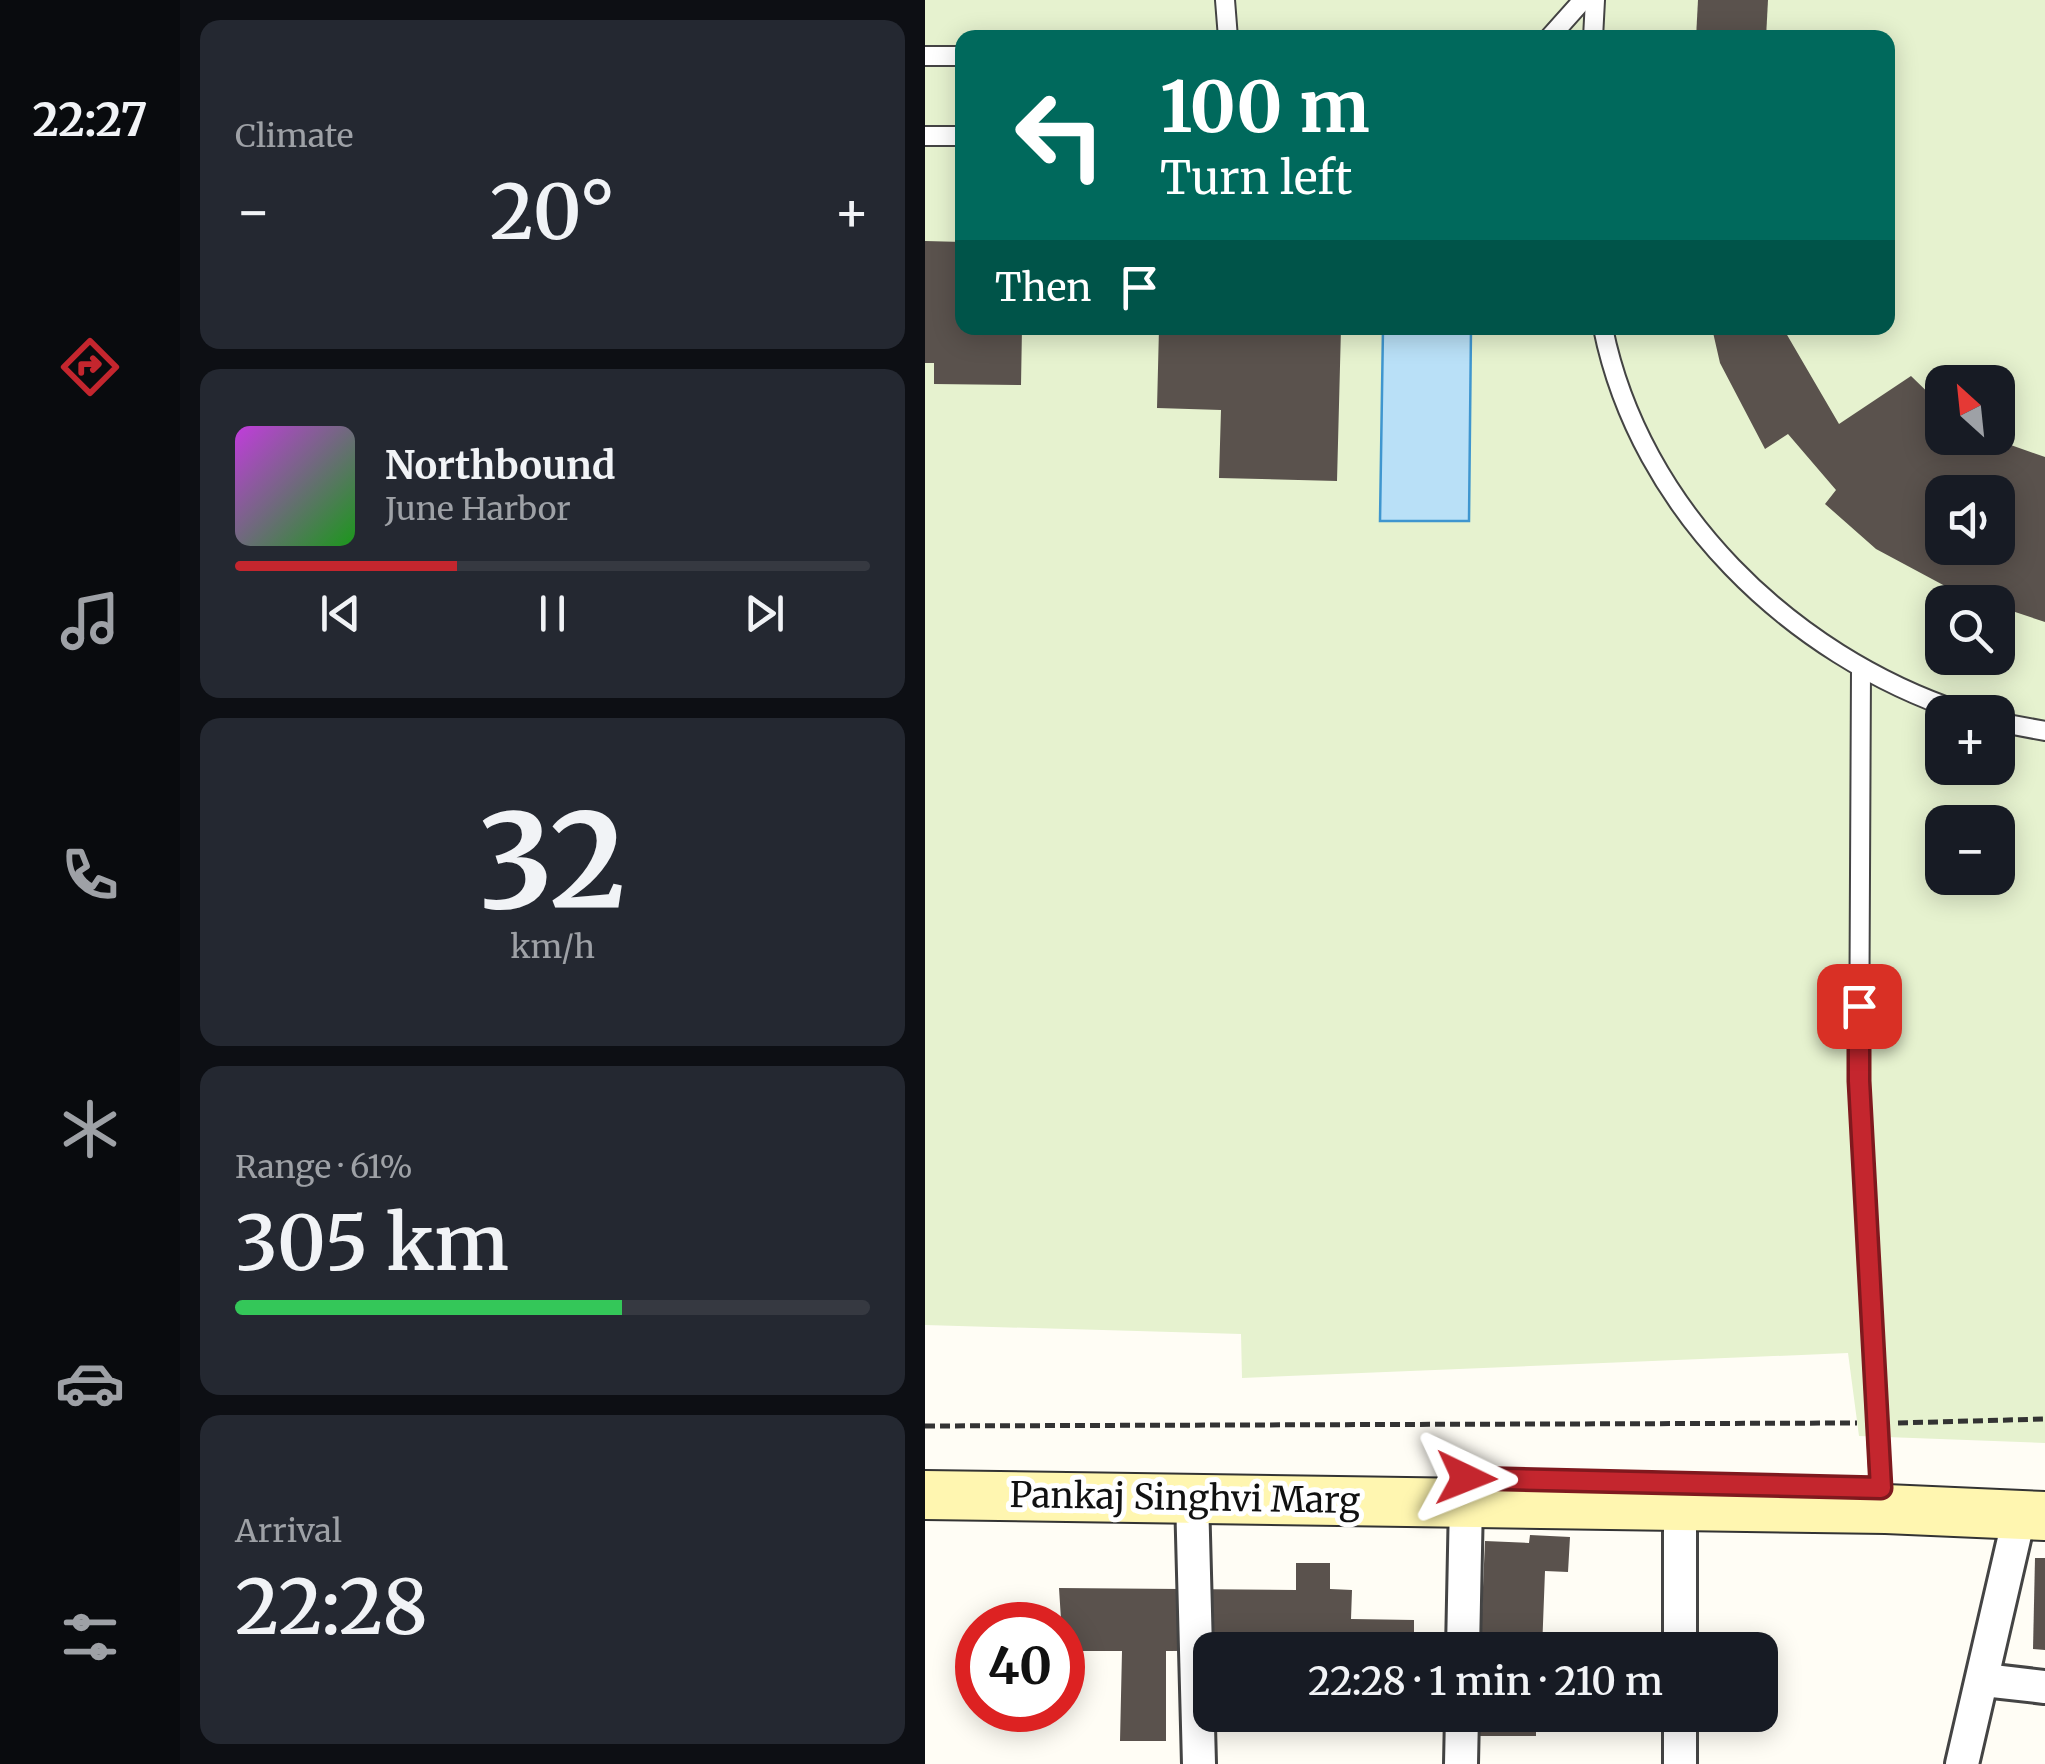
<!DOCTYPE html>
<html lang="en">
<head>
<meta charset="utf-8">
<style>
  body { margin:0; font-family:Merriweather,serif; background:#242831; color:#f1f3f6; height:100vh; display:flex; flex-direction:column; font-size:38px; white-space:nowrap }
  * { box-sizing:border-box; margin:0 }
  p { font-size:32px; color:#9ea1a6 }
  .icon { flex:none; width:55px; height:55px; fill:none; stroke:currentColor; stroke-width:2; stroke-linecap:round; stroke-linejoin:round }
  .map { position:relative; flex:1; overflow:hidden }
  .panel { display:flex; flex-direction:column; gap:20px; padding:20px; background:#0d0f14; width:745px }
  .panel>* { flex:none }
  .top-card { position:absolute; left:30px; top:30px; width:940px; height:305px; border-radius:20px; box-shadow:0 5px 25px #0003; background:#00695c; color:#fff; overflow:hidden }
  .needle { width:65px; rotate:333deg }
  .controls { position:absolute; left:1000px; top:365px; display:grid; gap:20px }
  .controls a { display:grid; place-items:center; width:90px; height:90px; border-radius:20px; background:#171b24; box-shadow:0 5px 25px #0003; font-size:50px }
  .speed { position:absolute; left:30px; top:1602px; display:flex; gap:20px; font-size:50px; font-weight:700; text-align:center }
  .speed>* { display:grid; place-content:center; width:130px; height:130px; border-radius:50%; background:#171b24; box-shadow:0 5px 25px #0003; line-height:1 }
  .speed .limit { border:15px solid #d22; background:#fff; color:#111 }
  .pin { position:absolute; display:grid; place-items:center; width:85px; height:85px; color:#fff; margin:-42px; border-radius:20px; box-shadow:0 5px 15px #0006 }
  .me { position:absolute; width:110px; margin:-55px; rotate:92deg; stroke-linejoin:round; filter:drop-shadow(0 0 8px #0008) }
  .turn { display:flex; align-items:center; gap:35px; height:210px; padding:0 40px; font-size:45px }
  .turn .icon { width:130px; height:130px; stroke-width:2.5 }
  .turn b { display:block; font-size:70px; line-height:85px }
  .then { display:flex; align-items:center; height:95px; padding:0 40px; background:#0003; gap:20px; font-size:38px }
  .big { font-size:75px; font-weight:600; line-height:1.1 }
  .panel .tile { flex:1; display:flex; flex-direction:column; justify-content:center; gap:15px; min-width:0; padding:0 35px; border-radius:20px; background:#242831 }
  .panel .dial { align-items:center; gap:0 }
  .dial b { font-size:130px; line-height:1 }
  .song { display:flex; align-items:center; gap:30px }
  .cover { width:120px; height:120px; border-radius:15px; background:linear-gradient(135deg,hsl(290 70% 55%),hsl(120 70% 35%)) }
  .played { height:10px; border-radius:5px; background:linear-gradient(90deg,#c4262e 35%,#363941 35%) }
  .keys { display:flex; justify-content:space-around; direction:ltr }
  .heat { display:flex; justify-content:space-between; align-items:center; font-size:55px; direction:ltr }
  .charge { height:15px; border-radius:8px; background:linear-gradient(90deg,#34c759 61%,#363941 0) }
  .trip { position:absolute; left:268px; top:1632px; width:585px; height:100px; border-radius:20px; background:#171b24; box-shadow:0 5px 25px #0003; font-weight:600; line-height:100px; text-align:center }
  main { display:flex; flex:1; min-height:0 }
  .menu { display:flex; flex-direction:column; width:180px; justify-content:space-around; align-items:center; background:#090b0e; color:#9ea1a6 }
  .menu .icon { width:70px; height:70px }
  .menu .current { color:#c4262e }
  .menu b { font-size:45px; color:#f1f3f6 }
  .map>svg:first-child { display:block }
</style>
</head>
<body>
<main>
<nav class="menu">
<b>22:27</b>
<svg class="icon current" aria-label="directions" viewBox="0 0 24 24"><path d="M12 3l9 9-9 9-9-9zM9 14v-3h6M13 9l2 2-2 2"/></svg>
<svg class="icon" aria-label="music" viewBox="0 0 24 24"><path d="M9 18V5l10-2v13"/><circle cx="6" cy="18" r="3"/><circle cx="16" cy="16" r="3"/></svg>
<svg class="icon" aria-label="phone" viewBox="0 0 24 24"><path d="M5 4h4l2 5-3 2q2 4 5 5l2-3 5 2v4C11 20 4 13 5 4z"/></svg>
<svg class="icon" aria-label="climate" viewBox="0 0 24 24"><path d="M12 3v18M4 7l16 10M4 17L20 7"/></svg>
<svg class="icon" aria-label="car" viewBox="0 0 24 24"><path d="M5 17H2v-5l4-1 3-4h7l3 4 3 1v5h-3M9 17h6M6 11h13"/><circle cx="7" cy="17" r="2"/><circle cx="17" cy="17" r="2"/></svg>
<svg class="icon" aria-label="filters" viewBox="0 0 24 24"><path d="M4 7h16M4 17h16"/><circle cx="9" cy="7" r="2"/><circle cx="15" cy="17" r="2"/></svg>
</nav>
<section class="panel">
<div class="tile"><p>Climate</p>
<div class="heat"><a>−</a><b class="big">20°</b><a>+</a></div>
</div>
<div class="tile">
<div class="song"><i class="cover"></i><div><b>Northbound</b><p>June Harbor</p></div></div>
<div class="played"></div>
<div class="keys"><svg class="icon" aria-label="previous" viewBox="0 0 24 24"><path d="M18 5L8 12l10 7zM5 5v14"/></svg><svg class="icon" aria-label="pause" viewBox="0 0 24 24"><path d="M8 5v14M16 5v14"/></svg><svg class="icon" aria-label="next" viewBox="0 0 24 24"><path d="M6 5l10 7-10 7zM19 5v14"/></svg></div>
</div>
<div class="tile dial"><b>32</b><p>km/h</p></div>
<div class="tile"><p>Range · 61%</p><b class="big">305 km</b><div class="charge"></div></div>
<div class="tile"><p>Arrival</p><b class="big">22:28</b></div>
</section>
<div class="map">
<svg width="1120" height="1764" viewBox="0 0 1120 1764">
  <rect width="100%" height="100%" fill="#fffdf5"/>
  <path fill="#e6f2cf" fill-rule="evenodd" d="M0,0H1120V1443L934,1436L923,1353L317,1378L316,1334L0,1325ZM38,38H962V328H38ZM1018,382H1072V438H1018ZM1018,492H1072V548H1018ZM1018,602H1072V658H1018ZM1018,712H1072V768H1018ZM1018,822H1072V878H1018Z"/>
  <path fill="#b9e0f7" stroke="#3f96cf" stroke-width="2.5" d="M458,328H546L544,521H455Z"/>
  <g fill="#5a524d" fill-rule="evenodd">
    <path d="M773,0H843L841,38H771Z"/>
    <path d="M0,241L38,242V328H97L96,385L9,384V363H0Z"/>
    <path d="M234,328H416L412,481L294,478L296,410L232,408Z"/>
    <path d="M787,328H858L914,424L986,376L1018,407V438H1066L1120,457V622L1072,606V602L1035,594L951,549L900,504L911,490L863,434L840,449L795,363ZM1018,492H1072V548H1018Z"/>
    <path d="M605,1535L645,1537L643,1572L620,1571L617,1650H542L543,1633H556L560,1541L604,1543Z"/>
    <path d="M1110,1558H1120V1650L1108,1649Z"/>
    <path d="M371,1563H405V1589L427,1590L426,1619L489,1620V1650L241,1651V1741H195L197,1651H138L134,1588L371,1590Z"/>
    <rect x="546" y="1715" width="65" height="21"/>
  </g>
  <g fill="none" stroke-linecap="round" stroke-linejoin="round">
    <defs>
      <g id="lane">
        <path d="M300,0L303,38"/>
        <path d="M624,38L658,0"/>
        <path d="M668,38L670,0"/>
        <path d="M0,56H38"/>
        <path d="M0,136H38"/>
        <path d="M678,328C715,510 865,655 1037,712"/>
        <path d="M936,669L934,1081L955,1488"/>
        <path d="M1072,722L1120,731"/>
      </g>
      <g id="street">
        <path d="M267,1497L274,1764"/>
        <path d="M755,1509V1650"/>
        <path d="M538,1650L541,1501"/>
        <path d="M1059,1680L1120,1687"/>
        <path d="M755,1715V1764"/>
        <path d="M536,1764L537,1715"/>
        <path d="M1037,1764L1095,1513"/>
      </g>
      <path id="secondary" d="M0,1495L961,1509L1120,1516"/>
    </defs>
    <use href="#lane" stroke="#444" stroke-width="22"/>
    <use href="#street" stroke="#444" stroke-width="38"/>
    <use href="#secondary" stroke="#333" stroke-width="52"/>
    <g stroke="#333" stroke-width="5" stroke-dasharray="10 5" stroke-linecap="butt">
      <path d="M973,1423L1120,1419"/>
      <path d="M0,1426L932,1423"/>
    </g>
    <use href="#lane" stroke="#fff" stroke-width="18"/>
    <use href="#street" stroke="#fff" stroke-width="32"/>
    <use href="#secondary" stroke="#fff6b0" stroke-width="48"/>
  </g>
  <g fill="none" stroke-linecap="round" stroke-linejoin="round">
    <defs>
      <path id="route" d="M541,1478L956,1488L934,1081V1006"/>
    </defs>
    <use href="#route" stroke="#7f191e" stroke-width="25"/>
    <use href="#route" stroke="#c4262e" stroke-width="18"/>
  </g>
  <g text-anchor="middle" stroke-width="10" stroke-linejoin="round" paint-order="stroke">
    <g font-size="35" fill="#111" stroke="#fff">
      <text transform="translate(260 1498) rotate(1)" y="12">Pankaj Singhvi Marg</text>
    </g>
  </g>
</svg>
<div class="controls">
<a><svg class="needle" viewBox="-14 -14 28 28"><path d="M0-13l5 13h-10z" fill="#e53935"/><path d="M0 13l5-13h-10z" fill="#9ea1a6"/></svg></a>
<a><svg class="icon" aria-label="sound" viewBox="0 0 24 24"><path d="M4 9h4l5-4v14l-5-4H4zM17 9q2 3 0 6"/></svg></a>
<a><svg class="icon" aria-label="search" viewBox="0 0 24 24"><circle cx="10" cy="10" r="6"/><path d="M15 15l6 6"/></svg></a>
<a>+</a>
<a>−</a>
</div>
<div class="speed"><div class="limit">40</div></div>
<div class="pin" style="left:934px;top:1006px;background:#d93025"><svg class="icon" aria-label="arrive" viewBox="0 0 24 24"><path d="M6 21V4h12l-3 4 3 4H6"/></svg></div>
<svg class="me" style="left:541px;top:1478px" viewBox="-20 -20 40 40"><path d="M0-17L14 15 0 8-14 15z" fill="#c4262e" stroke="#fff" stroke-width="4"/></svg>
<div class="trip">22:28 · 1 min · 210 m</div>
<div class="top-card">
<div class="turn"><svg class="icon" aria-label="left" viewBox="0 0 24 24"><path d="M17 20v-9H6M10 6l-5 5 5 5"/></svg><div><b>100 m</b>Turn left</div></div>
<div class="then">Then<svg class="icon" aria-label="arrive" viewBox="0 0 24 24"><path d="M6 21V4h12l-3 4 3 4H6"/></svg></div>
</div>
</div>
</main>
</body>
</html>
